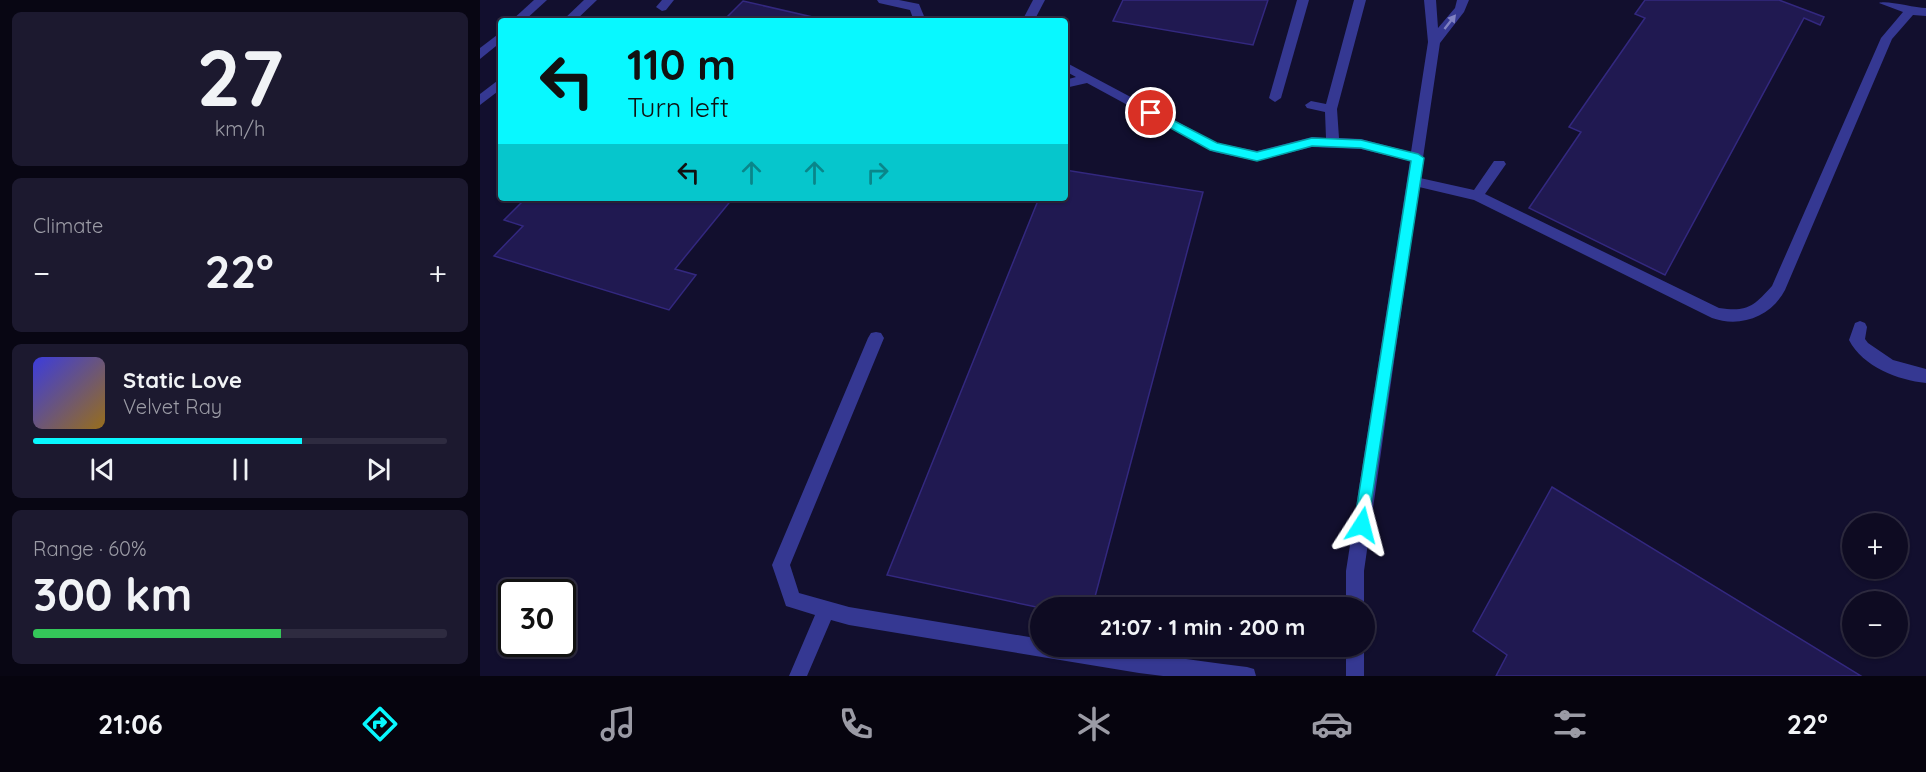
<!DOCTYPE html>
<html lang="en">
<head>
<meta charset="utf-8">
<style>
  body { margin:0; font-family:Quicksand,sans-serif; background:#1c192f; color:#f1f3f6; height:100vh; display:flex; flex-direction:column; font-size:22px; white-space:nowrap }
  * { box-sizing:border-box; margin:0 }
  p { font-size:20px; color:#9b9ba5 }
  .icon { flex:none; width:33px; height:33px; fill:none; stroke:currentColor; stroke-width:2; stroke-linecap:round; stroke-linejoin:round }
  .map { position:relative; flex:1; overflow:hidden }
  .sheet { display:flex; flex-direction:column; gap:12px; padding:12px; background:#080613; width:480px }
  .sheet>* { flex:none }
  .top-card { position:absolute; left:18px; top:18px; width:570px; height:183px; border-radius:6px; box-shadow:0 2px 4px #0004,0 0 0 2px #2e2b40; background:#08f8ff; color:#111; overflow:hidden }
  .buttons { position:absolute; left:1362px; top:513px; display:grid; gap:12px }
  .buttons a { display:grid; place-items:center; width:66px; height:66px; border-radius:50%; background:#0e0b22; box-shadow:0 2px 4px #0004,0 0 0 2px #2e2b40; font-size:30px }
  .speed { position:absolute; left:18px; top:579px; display:flex; gap:12px; font-size:30px; font-weight:700; text-align:center }
  .speed>* { display:grid; place-content:center; width:78px; height:78px; border-radius:50%; background:#0e0b22; box-shadow:0 2px 4px #0004,0 0 0 2px #2e2b40; line-height:1 }
  .speed .limit { border:3px solid #111; border-radius:9px; background:#fff; color:#111 }
  .pin { position:absolute; display:grid; place-items:center; width:51px; height:51px; color:#fff; margin:-26px; border:3px solid #fff; border-radius:50%; box-shadow:0 2px 6px #0007 }
  .me { position:absolute; width:66px; margin:-33px; rotate:9deg; stroke-linejoin:round; filter:drop-shadow(0 0 4px #0008) }
  .turn { display:flex; align-items:center; gap:21px; height:126px; padding:0 30px; font-size:27px }
  .turn .icon { width:78px; height:78px; stroke-width:2.5 }
  .turn b { display:block; font-size:42px; line-height:51px }
  .lanes { display:flex; align-items:center; height:57px; padding:0 30px; background:#0003; justify-content:center; gap:30px; direction:ltr }
  .lanes .off { opacity:.35 }
  .big { font-size:45px; font-weight:800; line-height:1.1 }
  .sheet .widget { flex:1; display:flex; flex-direction:column; justify-content:center; gap:9px; min-width:0; padding:0 21px; border-radius:9px; background:#1c192f }
  .sheet .dial { align-items:center; gap:0 }
  .dial b { font-size:78px; line-height:1 }
  .song { display:flex; align-items:center; gap:18px }
  .cover { width:72px; height:72px; border-radius:9px; background:linear-gradient(135deg,hsl(240 70% 55%),hsl(40 70% 35%)) }
  .played { height:6px; border-radius:3px; background:linear-gradient(90deg,#08f8ff 65%,#2e2b40 65%) }
  .keys { display:flex; justify-content:space-around; direction:ltr }
  .heat { display:flex; justify-content:space-between; align-items:center; font-size:33px; direction:ltr }
  .charge { height:9px; border-radius:4px; background:linear-gradient(90deg,#34c759 60%,#2e2b40 0) }
  .trip { position:absolute; left:550px; top:597px; width:345px; height:60px; border-radius:30px; background:#0e0b22; box-shadow:0 2px 4px #0004,0 0 0 2px #2e2b40; font-weight:800; line-height:60px; text-align:center }
  .menu { display:flex; height:96px; justify-content:space-around; align-items:center; background:#06040e; color:#9b9ba5 }
  .menu .icon { width:42px; height:42px }
  .menu .active { color:#08f8ff }
  .menu b { font-size:27px; color:#f1f3f6 }
  main { display:flex; flex:1; min-height:0 }
  .map>svg:first-child { display:block }
</style>
</head>
<body>
<main>
<section class="sheet">
<div class="widget dial"><b>27</b><p>km/h</p></div>
<div class="widget"><p>Climate</p>
<div class="heat"><a>−</a><b class="big">22°</b><a>+</a></div>
</div>
<div class="widget">
<div class="song"><i class="cover"></i><div><b>Static Love</b><p>Velvet Ray</p></div></div>
<div class="played"></div>
<div class="keys"><svg class="icon" aria-label="previous" viewBox="0 0 24 24"><path d="M18 5L8 12l10 7zM5 5v14"/></svg><svg class="icon" aria-label="pause" viewBox="0 0 24 24"><path d="M8 5v14M16 5v14"/></svg><svg class="icon" aria-label="next" viewBox="0 0 24 24"><path d="M6 5l10 7-10 7zM19 5v14"/></svg></div>
</div>
<div class="widget"><p>Range · 60%</p><b class="big">300 km</b><div class="charge"></div></div>
</section>
<div class="map">
<svg width="1446" height="676" viewBox="0 0 1446 676">
  <rect width="100%" height="100%" fill="#120f2e"/>
  <g fill="#201951" stroke="#33287f" stroke-width="1.5">
    <path d="M643,0H788L773,45L633,21Z"/>
    <path d="M1165,0H1299L1344,17L1340,25L1324,18L1185,275L1049,208L1101,132L1089,127L1165,18L1155,14Z"/>
    <path d="M263,1L350,21H243Z"/>
    <path d="M585,170L723,192L612,608H561L407,575L559,198H585Z"/>
    <path d="M46,198H253L195,269L216,275L189,310L14,256L43,226L24,220Z"/>
    <path d="M1072,487L1381,676H1016L1027,655L993,631Z"/>
  </g>
  <g fill="none" stroke-linecap="round" stroke-linejoin="round">
    <g fill="#353892" fill-rule="evenodd">
      <path d="M54,0H67L44,21H31Z"/>
      <path d="M104,0H117L95,21H82Z"/>
      <path d="M182,0H194L186,10L182,11L176,7Z"/>
      <path d="M397,0H419L439,4L446,21H434L430,10L399,3Z"/>
      <path d="M553,0H565L554,21H542Z"/>
      <path d="M817,0H829L801,98L795,102L789,98Z"/>
      <path d="M874,0H886L857,109L859,138L881,139L931,152L948,42L944,0H956L958,28L975,8L977,0H989L984,12L960,43L940,178L994,190L1014,161H1024L1026,164L1005,194L1239,308C1267,312 1273,307 1292,286L1401,38L1423,12L1399,3C1407,0 1434,8 1446,8V16L1433,15L1412,39L1305,290C1291,317 1260,328 1232,318L994,200L939,187L884,571V608H866V571L930,161L881,149L832,147L777,161L734,152L607,83L585,88V80L596,77L585,71V62L737,143L777,151L832,137L846,138L845,112L827,108L825,105L831,101L846,104Z"/>
      <path d="M21,32V42L0,59V48Z"/>
      <path d="M21,78V89L0,105V94Z"/>
      <path d="M1380,321L1385,323L1387,327L1385,339L1388,343L1413,360L1446,369V383C1418,380 1383,367 1369,340L1375,323Z"/>
      <path d="M396,332L401,333L404,338L310,565L319,593L369,607L561,639V646C630,646 698,659 767,667L774,669L776,676H683L659,673L369,625L351,620L327,676H309L335,615L306,606L292,565L388,338L391,333Z"/>
      <rect x="866" y="646" width="18" height="30"/>
    </g>
  </g>
  <defs><path id="oneway-solid" d="M-6-.8H1V-3.2L6.5 0L1 3.2V.8H-6Z" transform="scale(1.5)"/></defs>
  <use fill="#8182c3" href="#oneway-solid" transform="translate(970 22) rotate(-52)"/>
  <path fill="#08f8ff" stroke="#05a1a6" stroke-width="1.5" d="M671,109L737,143L777,152L832,138L881,140L938,154L944,158L887,530L882,533L876,530L874,525L931,161L881,148L832,146L777,161L730,150L667,115L666,113Z"/>
</svg>
<div class="buttons">
<a>+</a>
<a>−</a>
</div>
<div class="speed"><div class="limit">30</div></div>
<div class="pin" style="left:671px;top:113px;background:#d93025"><svg class="icon" aria-label="arrive" viewBox="0 0 24 24"><path d="M6 21V4h12l-3 4 3 4H6"/></svg></div>
<svg class="me" style="left:882px;top:525px" viewBox="-20 -20 40 40"><path d="M0-17L14 15 0 8-14 15z" fill="#08f8ff" stroke="#fff" stroke-width="4"/></svg>
<div class="trip">21:07 · 1 min · 200 m</div>
<div class="top-card">
<div class="turn"><svg class="icon" aria-label="left" viewBox="0 0 24 24"><path d="M17 20v-9H6M10 6l-5 5 5 5"/></svg><div><b>110 m</b>Turn left</div></div>
<div class="lanes"><svg class="icon" aria-label="left" viewBox="0 0 24 24"><path d="M17 20v-9H6M10 6l-5 5 5 5"/></svg><svg class="icon off" aria-label="ahead" viewBox="0 0 24 24"><path d="M12 20V5M6 11l6-6 6 6"/></svg><svg class="icon off" aria-label="ahead" viewBox="0 0 24 24"><path d="M12 20V5M6 11l6-6 6 6"/></svg><svg class="icon off" aria-label="right" viewBox="0 0 24 24"><path d="M7 20v-9h11M14 6l5 5-5 5"/></svg></div>
</div>
</div>
</main>
<nav class="menu">
<b>21:06</b>
<svg class="icon active" aria-label="directions" viewBox="0 0 24 24"><path d="M12 3l9 9-9 9-9-9zM9 14v-3h6M13 9l2 2-2 2"/></svg>
<svg class="icon" aria-label="music" viewBox="0 0 24 24"><path d="M9 18V5l10-2v13"/><circle cx="6" cy="18" r="3"/><circle cx="16" cy="16" r="3"/></svg>
<svg class="icon" aria-label="phone" viewBox="0 0 24 24"><path d="M5 4h4l2 5-3 2q2 4 5 5l2-3 5 2v4C11 20 4 13 5 4z"/></svg>
<svg class="icon" aria-label="climate" viewBox="0 0 24 24"><path d="M12 3v18M4 7l16 10M4 17L20 7"/></svg>
<svg class="icon" aria-label="car" viewBox="0 0 24 24"><path d="M5 17H2v-5l4-1 3-4h7l3 4 3 1v5h-3M9 17h6M6 11h13"/><circle cx="7" cy="17" r="2"/><circle cx="17" cy="17" r="2"/></svg>
<svg class="icon" aria-label="filters" viewBox="0 0 24 24"><path d="M4 7h16M4 17h16"/><circle cx="9" cy="7" r="2"/><circle cx="15" cy="17" r="2"/></svg>
<b>22°</b>
</nav>
</body>
</html>
